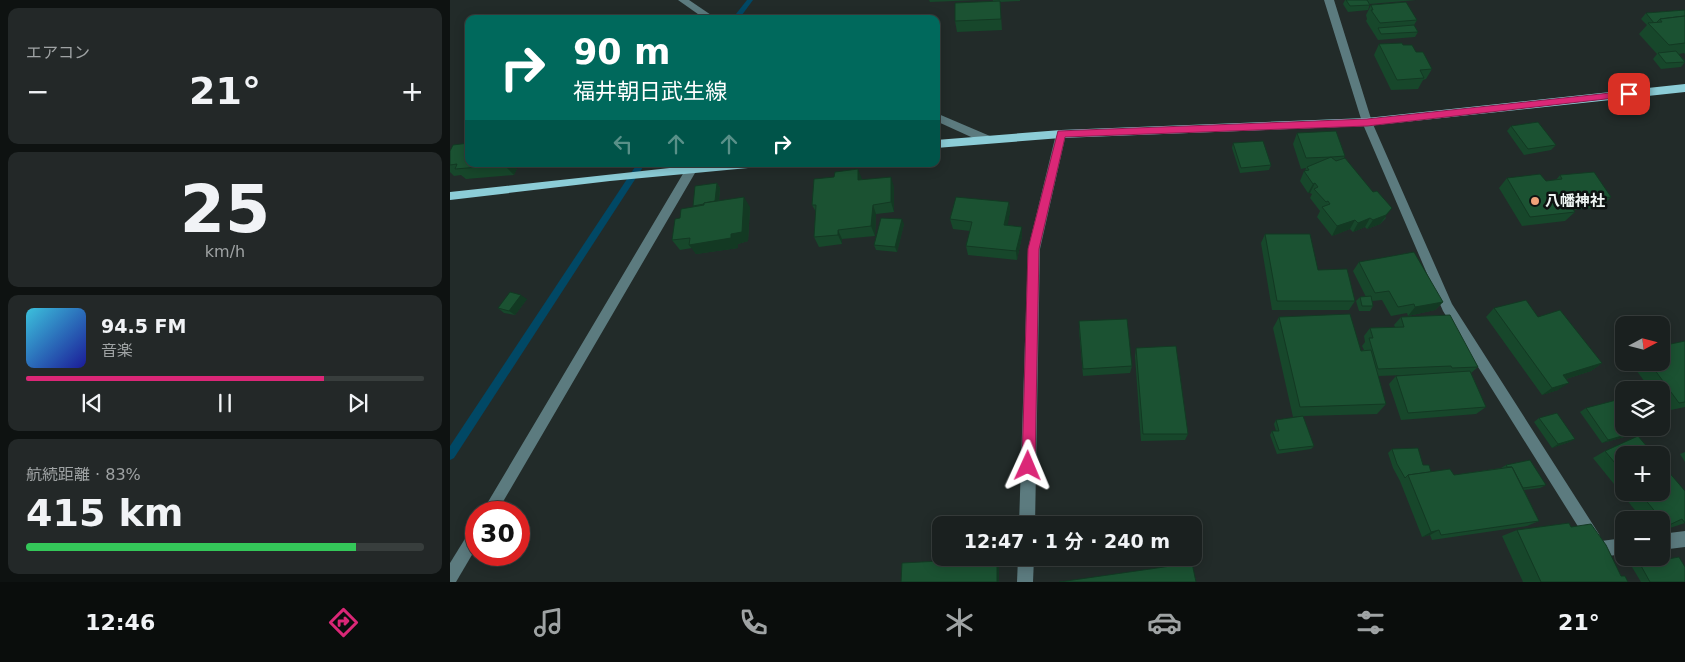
<!DOCTYPE html>
<html lang="ja">
<head>
<meta charset="utf-8">
<style>
  body { margin:0; font-family:"DejaVu Sans","Noto Sans JP",sans-serif; background:#232828; color:#f1f3f6; height:100vh; display:flex; flex-direction:column; font-size:19px; white-space:nowrap }
  * { box-sizing:border-box; margin:0 }
  p { font-size:16px; color:#9fa3a4 }
  .icon { flex:none; width:28px; height:28px; fill:none; stroke:currentColor; stroke-width:2; stroke-linecap:round; stroke-linejoin:round }
  .map { position:relative; flex:1; overflow:hidden }
  .panel { display:flex; flex-direction:column; gap:8px; padding:8px; background:#0e1211; width:450px }
  .panel>* { flex:none }
  .hud { position:absolute; left:15px; top:15px; width:475px; height:152px; border-radius:10px; box-shadow:0 2px 12px #0003,0 0 0 1px #383e3d; background:#00695c; color:#fff; overflow:hidden }
  .needle { width:32px; rotate:83deg }
  .controls { position:absolute; left:1165px; top:316px; display:grid; gap:10px }
  .controls a { display:grid; place-items:center; width:55px; height:55px; border-radius:10px; background:#1a201f; box-shadow:0 2px 12px #0003,0 0 0 1px #383e3d; font-size:25px }
  .speed { position:absolute; left:15px; top:501px; display:flex; gap:10px; font-size:25px; font-weight:700; text-align:center }
  .speed>* { display:grid; place-content:center; width:65px; height:65px; border-radius:50%; background:#1a201f; box-shadow:0 2px 12px #0003,0 0 0 1px #383e3d; line-height:1 }
  .speed .limit { border:8px solid #d22; background:#fff; color:#111 }
  .pin { position:absolute; display:grid; place-items:center; width:42px; height:42px; color:#fff; margin:-21px; border-radius:10px; box-shadow:0 2px 8px #0006 }
  .me { position:absolute; width:55px; margin:-28px; rotate:1deg; stroke-linejoin:round; filter:drop-shadow(0 0 4px #0008) }
  .turn { display:flex; align-items:center; gap:18px; height:105px; padding:0 25px; font-size:22px }
  .turn .icon { width:65px; height:65px; stroke-width:2.5 }
  .turn b { display:block; font-size:35px; line-height:42px }
  .lanes { display:flex; align-items:center; height:48px; padding:0 25px; background:#0003; justify-content:center; gap:25px; direction:ltr }
  .lanes .off { opacity:.35 }
  .big { font-size:38px; font-weight:700; line-height:1.1 }
  .panel .card { flex:1; display:flex; flex-direction:column; justify-content:center; gap:8px; min-width:0; padding:0 18px; border-radius:10px; background:#232828 }
  .panel .dial { align-items:center; gap:0 }
  .dial b { font-size:65px; line-height:1 }
  .song { display:flex; align-items:center; gap:15px }
  .cover { width:60px; height:60px; border-radius:8px; background:linear-gradient(135deg,hsl(190 70% 55%),hsl(240 70% 35%)) }
  .played { height:5px; border-radius:2px; background:linear-gradient(90deg,#db2777 75%,#383e3d 75%) }
  .keys { display:flex; justify-content:space-around; direction:ltr }
  .heat { display:flex; justify-content:space-between; align-items:center; font-size:28px; direction:ltr }
  .charge { height:8px; border-radius:4px; background:linear-gradient(90deg,#34c759 83%,#383e3d 0) }
  .trip { position:absolute; left:482px; top:516px; width:270px; height:50px; border-radius:10px; background:#1a201f; box-shadow:0 2px 12px #0003,0 0 0 1px #383e3d; font-weight:700; line-height:50px; text-align:center }
  .tab-bar { display:flex; height:80px; justify-content:space-around; align-items:center; background:#0a0d0c; color:#9fa3a4 }
  .tab-bar .icon { width:35px; height:35px }
  .tab-bar .on { color:#db2777 }
  .tab-bar b { font-size:22px; color:#f1f3f6 }
  main { display:flex; flex:1; min-height:0 }
  .map>svg:first-child { display:block }
</style>
</head>
<body>
<main>
<section class="panel">
<div class="card"><p>エアコン</p>
<div class="heat"><a>−</a><b class="big">21°</b><a>+</a></div>
</div>
<div class="card dial"><b>25</b><p>km/h</p></div>
<div class="card">
<div class="song"><i class="cover"></i><div><b>94.5 FM</b><p>音楽</p></div></div>
<div class="played"></div>
<div class="keys"><svg class="icon" aria-label="previous" viewBox="0 0 24 24"><path d="M18 5L8 12l10 7zM5 5v14"/></svg><svg class="icon" aria-label="pause" viewBox="0 0 24 24"><path d="M8 5v14M16 5v14"/></svg><svg class="icon" aria-label="next" viewBox="0 0 24 24"><path d="M6 5l10 7-10 7zM19 5v14"/></svg></div>
</div>
<div class="card"><p>航続距離 · 83%</p><b class="big">415 km</b><div class="charge"></div></div>
</section>
<div class="map">
<svg width="1235" height="582" viewBox="0 0 1235 582">
  <rect width="100%" height="100%" fill="#222b29"/>
  <g fill="none" stroke-linecap="round" stroke-linejoin="round">
    <g fill="#014865" fill-rule="evenodd">
      <path d="M297,0H303L289,19H282Z"/>
      <path d="M187,164H195L4,458L0,460V446Z"/>
    </g>
    <g fill="#5c7b7f" fill-rule="evenodd">
      <path d="M228,0H239L267,19H255Z"/>
      <path d="M874,0H884L922,122L1002,304L1149,534L1151,541L1174,538V554L1150,557L1145,554L1143,546L1139,544L993,311L912,122Z"/>
      <path d="M486,113L540,136L541,139L540,142H532L486,121Z"/>
      <path d="M611,130L616,134L590,249L585,525H569L578,249L606,134Z"/>
      <path d="M241,166L245,167L247,170L245,173L47,512H32L237,167Z"/>
      <path d="M26,526V548L6,582H0V563L21,529Z"/>
      <path d="M1235,531V547L1211,550V534Z"/>
      <path d="M568,558H584L583,582H567Z"/>
    </g>
    <g fill="#8ccdd7" fill-rule="evenodd">
      <path d="M1235,84V92L917,126L611,138L486,148V140L611,130L917,118Z"/>
      <path d="M256,164H304L298,168L160,181L0,200V192Z"/>
    </g>
  </g>
  <g fill="#17472b">
    <path d="M479,0H528L480,2Z"/>
    <path d="M543,0H570V1L550,2L552,30L507,32L505,21L543,1Z"/>
    <path d="M895,0H966L920,4L918,10L898,12L893,4Z"/>
    <path d="M921,5L967,20L964,25L968,32L965,37L928,40L916,21L917,19L916,15Z"/>
    <path d="M1235,10V54L1234,53L1229,54L1235,61V62L1231,67L1211,69L1203,59L1207,54L1189,34L1197,25L1191,19L1196,13Z"/>
    <path d="M929,44L953,45L966,52L982,69L976,79L973,80L968,89L941,90L924,55Z"/>
    <path d="M1061,126L1106,145L1101,150L1074,155L1057,131Z"/>
    <path d="M847,133L895,156L894,158L936,218L930,224L917,229L915,227L903,232L900,229L882,236L867,217L870,211L860,198L862,194L860,193H858L850,181L854,171H855L856,168L851,169L843,144Z"/>
    <path d="M783,143L821,165L819,170L790,173L782,148Z"/>
    <path d="M0,151L19,164H69L64,175L16,179L11,175L4,176L0,172Z"/>
    <path d="M1110,175L1161,197L1151,207L1124,210L1125,212L1115,221L1072,226L1049,188L1057,178L1096,181L1106,180Z"/>
    <path d="M412,179L444,187V212L426,214L425,236L392,239V244L369,247L364,237L366,212L362,205Z"/>
    <path d="M267,183L270,188L269,201L300,207L298,241L288,244V248L246,254L242,248L230,250L222,240L230,218L244,207L243,206Z"/>
    <path d="M559,202L560,212L557,225L572,227V236L567,260L518,255L516,246L520,231L503,229L500,219Z"/>
    <path d="M454,224L447,252L426,250L424,245Z"/>
    <path d="M815,234L868,270L905,301L899,310H822L811,243Z"/>
    <path d="M909,262L993,302L985,310L958,316L957,313L941,316L932,300L922,301L923,306L920,311H909L906,301L910,297H916L903,271Z"/>
    <path d="M77,299L65,315L54,313L48,308Z"/>
    <path d="M1044,308L1088,317L1152,363L1141,371L1116,379L1108,390L1092,395L1036,317Z"/>
    <path d="M829,317L911,351L914,350L912,346L915,342L914,336L920,328L945,327L944,325L951,317L1028,367L1021,373L1036,407L1026,414L951,420L939,384L946,376L982,374L928,376L936,404L927,414L853,416L864,446L861,449L827,454L820,435L822,431H826L824,424L826,420L852,416L843,417L823,328Z"/>
    <path d="M629,321L682,366L680,373L633,376L629,330Z"/>
    <path d="M1235,341V407L1216,411L1211,405V390H1201L1180,362H1211Z"/>
    <path d="M686,348L738,434L735,440L691,441L685,356Z"/>
    <path d="M1136,408L1193,432L1152,443L1130,412Z"/>
    <path d="M1089,418L1125,439L1119,442L1102,448L1084,422Z"/>
    <path d="M942,449L973,465L981,472L1004,475L1051,468L1056,465L1096,485L1090,488L1074,490L1089,521L1077,526L982,540L980,535L972,537L950,481L943,468L938,453Z"/>
    <path d="M1155,451L1174,455V492H1211L1235,523L1220,528L1218,526L1211,528V520H1193L1143,458Z"/>
    <path d="M1235,452V462L1230,454Z"/>
    <path d="M1121,527L1171,576L1178,582H1073L1052,536L1067,530Z"/>
    <path d="M1190,564L1235,582H1191L1182,567Z"/>
  </g>
  <g fill="#133923">
    <path d="M55,164H69L64,175L54,165Z"/>
    <path d="M408,169L412,179L408,180Z"/>
    <path d="M441,177L444,187V212L441,202Z"/>
    <path d="M267,183L270,188L268,208L265,203Z"/>
    <path d="M865,183L860,193H858L863,184Z"/>
    <path d="M294,197L300,207L298,241L288,244V248L246,254L239,245Z"/>
    <path d="M559,202L560,212L556,235L554,225Z"/>
    <path d="M423,205L426,214L425,236L421,226Z"/>
    <path d="M942,208L930,224L917,229L923,220Z"/>
    <path d="M920,218L915,227L903,232L908,223Z"/>
    <path d="M452,219L454,224L447,252L445,247Z"/>
    <path d="M905,220L900,229L882,236L887,226Z"/>
    <path d="M572,227V236L567,260L566,251Z"/>
    <path d="M388,230L392,239V244L388,235Z"/>
    <path d="M71,295L77,299L65,315L59,311Z"/>
    <path d="M993,302L985,310L958,316L965,307Z"/>
    <path d="M1152,363L1141,371L1103,383L1113,375Z"/>
    <path d="M1119,383L1108,390L1092,395L1102,388Z"/>
    <path d="M1200,428L1193,432L1152,443L1158,440Z"/>
    <path d="M1125,439L1119,442L1102,448L1108,444Z"/>
    <path d="M989,530L980,535L972,537L981,532Z"/>
    <path d="M547,558L549,563V582H547Z"/>
  </g>
  <g fill="#1b5232" stroke="#133923">
    <path d="M896,0H917L920,5L900,6Z"/>
    <path d="M550,1L551,19L505,21V3Z"/>
    <path d="M956,2L967,20L930,23L921,10H923L921,5Z"/>
    <path d="M1235,10V16L1210,19L1206,23H1204L1196,13Z"/>
    <path d="M1235,16V43L1219,45L1198,23L1212,22L1210,19Z"/>
    <path d="M964,25L968,32L931,34L928,28Z"/>
    <path d="M952,43L953,45H962L966,52H973L982,69L970,70L974,78L947,80L929,44Z"/>
    <path d="M1226,51L1235,62L1216,63L1208,53Z"/>
    <path d="M1088,122L1106,145L1078,149L1061,126Z"/>
    <path d="M886,131L895,156L881,157L886,161L895,158L923,192L927,191L942,208L936,215L923,220L920,218L908,223L905,220L887,226L872,207L880,204L878,201L876,202L864,189L868,187L865,183L863,184L854,171L859,170L857,167L881,157L856,158L847,133Z"/>
    <path d="M813,141L821,165L791,168L783,143Z"/>
    <path d="M19,143V164H55L54,165L5,169L7,164L0,165V151L3,145Z"/>
    <path d="M408,169V180L441,177V202L423,205L421,226L388,230V235L364,237L366,205H362L364,179L384,177L385,172Z"/>
    <path d="M1144,172L1161,197L1124,201L1122,198L1116,199L1125,212L1080,217L1057,178L1090,174L1096,181L1112,179L1110,175Z"/>
    <path d="M267,183L265,201L254,203V204L243,206L245,186Z"/>
    <path d="M294,197L292,232L281,234V238L239,245L240,238L222,240L225,219L230,218L231,209L254,205V203Z"/>
    <path d="M506,197L559,202L554,225L572,227L566,251L516,246L522,222L500,219Z"/>
    <path d="M431,218L452,219L445,247L424,245Z"/>
    <path d="M815,234H860L868,270L897,269L905,301H827Z"/>
    <path d="M964,252L993,302L965,307L964,304L948,307L939,291L925,293L909,262Z"/>
    <path d="M60,292L71,295L59,311L48,308Z"/>
    <path d="M921,296L923,306H912L910,297Z"/>
    <path d="M1076,300L1088,317L1110,310L1152,363L1113,375L1119,383L1102,388L1044,308Z"/>
    <path d="M900,314L911,351L921,350L936,404L850,407L829,317Z"/>
    <path d="M1000,315L1028,367L1002,368L1001,366L928,369L919,338H923L920,328L954,327L951,317Z"/>
    <path d="M677,319L682,366L633,369L629,321Z"/>
    <path d="M1235,341V402L1229,403L1199,362H1211V346Z"/>
    <path d="M726,346L738,434H693L686,348Z"/>
    <path d="M1020,371L1036,407L958,413L946,376Z"/>
    <path d="M1174,398V428H1200L1158,440L1136,408Z"/>
    <path d="M1107,413L1125,439L1108,444L1089,418Z"/>
    <path d="M853,416L864,446L829,450L822,431H829L826,420Z"/>
    <path d="M1188,436L1204,455H1174V474L1155,451Z"/>
    <path d="M968,448L973,465H979L981,472L958,475L955,478L947,464L942,449Z"/>
    <path d="M1080,460L1096,485L1073,488L1062,467H1057L1056,465Z"/>
    <path d="M1211,463L1235,491V523L1232,519L1217,526L1189,492H1211Z"/>
    <path d="M1062,467L1089,521L991,535L989,530L981,532L958,475L1000,469L1004,475Z"/>
    <path d="M1119,523L1121,527L1141,524L1156,545L1171,576H1175L1178,582H1091L1067,530Z"/>
    <path d="M1229,557L1235,567V582H1200L1190,564Z"/>
    <path d="M547,558V582H451L452,563Z"/>
    <path d="M742,563L746,582H609Z"/>
  </g>
  <path fill="#db2777" stroke="#8e194d" d="M1179,91L1182,92V96L917,126L615,137L589,249L585,466L583,470L578,472L574,470L572,466L578,249L608,131L917,119Z"/>
  <circle fill="#f0a279" stroke="#0e1211" stroke-width="2" cx="1085" cy="201" r="5"/>
  <g text-anchor="middle" stroke-width="5" stroke-linejoin="round" paint-order="stroke">
    <g font-size="15" font-weight="bold" fill="#eef4f2" stroke="#0e1211" text-anchor="start">
      <text x="1095" y="206">八幡神社</text>
    </g>
  </g>
</svg>
<div class="controls">
<a><svg class="needle" viewBox="-14 -14 28 28"><path d="M0-13l5 13h-10z" fill="#e53935"/><path d="M0 13l5-13h-10z" fill="#9fa3a4"/></svg></a>
<a><svg class="icon" aria-label="layers" viewBox="0 0 24 24"><path d="M12 4l9 5-9 5-9-5zM3 14l9 5 9-5"/></svg></a>
<a>+</a>
<a>−</a>
</div>
<div class="speed"><div class="limit">30</div></div>
<div class="pin" style="left:1179px;top:94px;background:#d93025"><svg class="icon" aria-label="arrive" viewBox="0 0 24 24"><path d="M6 21V4h12l-3 4 3 4H6"/></svg></div>
<svg class="me" style="left:578px;top:466px" viewBox="-20 -20 40 40"><path d="M0-17L14 15 0 8-14 15z" fill="#db2777" stroke="#fff" stroke-width="4"/></svg>
<div class="trip">12:47 · 1 分 · 240 m</div>
<div class="hud">
<div class="turn"><svg class="icon" aria-label="right" viewBox="0 0 24 24"><path d="M7 20v-9h11M14 6l5 5-5 5"/></svg><div><b>90 m</b>福井朝日武生線</div></div>
<div class="lanes"><svg class="icon off" aria-label="left" viewBox="0 0 24 24"><path d="M17 20v-9H6M10 6l-5 5 5 5"/></svg><svg class="icon off" aria-label="ahead" viewBox="0 0 24 24"><path d="M12 20V5M6 11l6-6 6 6"/></svg><svg class="icon off" aria-label="ahead" viewBox="0 0 24 24"><path d="M12 20V5M6 11l6-6 6 6"/></svg><svg class="icon" aria-label="right" viewBox="0 0 24 24"><path d="M7 20v-9h11M14 6l5 5-5 5"/></svg></div>
</div>
</div>
</main>
<nav class="tab-bar">
<b>12:46</b>
<svg class="icon on" aria-label="directions" viewBox="0 0 24 24"><path d="M12 3l9 9-9 9-9-9zM9 14v-3h6M13 9l2 2-2 2"/></svg>
<svg class="icon" aria-label="music" viewBox="0 0 24 24"><path d="M9 18V5l10-2v13"/><circle cx="6" cy="18" r="3"/><circle cx="16" cy="16" r="3"/></svg>
<svg class="icon" aria-label="phone" viewBox="0 0 24 24"><path d="M5 4h4l2 5-3 2q2 4 5 5l2-3 5 2v4C11 20 4 13 5 4z"/></svg>
<svg class="icon" aria-label="climate" viewBox="0 0 24 24"><path d="M12 3v18M4 7l16 10M4 17L20 7"/></svg>
<svg class="icon" aria-label="car" viewBox="0 0 24 24"><path d="M5 17H2v-5l4-1 3-4h7l3 4 3 1v5h-3M9 17h6M6 11h13"/><circle cx="7" cy="17" r="2"/><circle cx="17" cy="17" r="2"/></svg>
<svg class="icon" aria-label="filters" viewBox="0 0 24 24"><path d="M4 7h16M4 17h16"/><circle cx="9" cy="7" r="2"/><circle cx="15" cy="17" r="2"/></svg>
<b>21°</b>
</nav>
</body>
</html>
